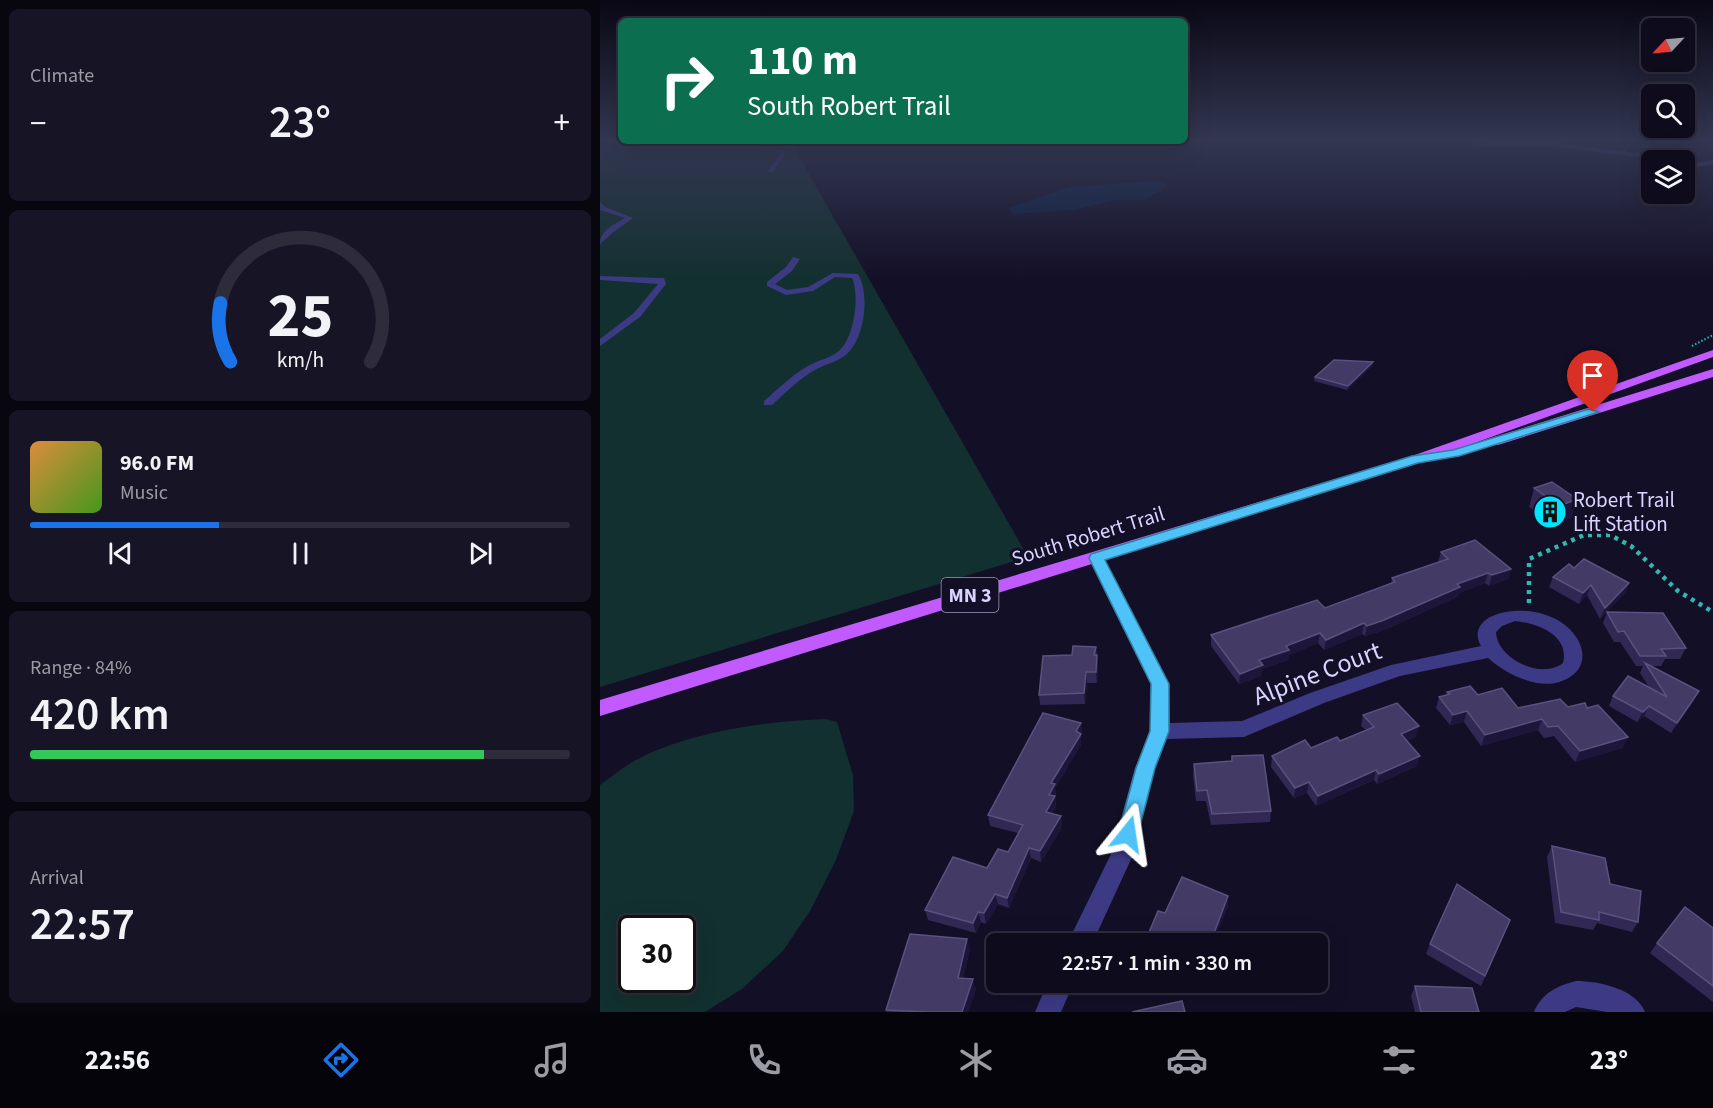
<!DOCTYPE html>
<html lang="en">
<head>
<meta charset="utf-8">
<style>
  body { margin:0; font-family:"Source Sans 3",sans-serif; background:#171425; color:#f1f3f6; height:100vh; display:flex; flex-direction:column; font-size:22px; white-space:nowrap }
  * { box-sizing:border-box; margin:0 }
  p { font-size:20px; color:#9b9ba3 }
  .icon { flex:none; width:33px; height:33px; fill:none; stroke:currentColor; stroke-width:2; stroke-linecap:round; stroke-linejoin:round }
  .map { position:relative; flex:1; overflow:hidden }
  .details { display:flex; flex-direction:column; gap:9px; padding:9px; background:#08060f; width:600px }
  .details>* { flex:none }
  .top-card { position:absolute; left:18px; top:18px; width:570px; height:126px; border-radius:9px; box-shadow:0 6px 24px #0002,0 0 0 2px #2e2b3b; background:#0b6e4f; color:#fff; overflow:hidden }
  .needle { width:39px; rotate:244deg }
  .buttons { position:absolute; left:1041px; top:18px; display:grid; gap:12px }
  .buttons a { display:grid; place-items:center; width:54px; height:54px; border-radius:9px; background:#0e0b1c; box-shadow:0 6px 24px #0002,0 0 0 2px #2e2b3b; font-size:30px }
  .speed { position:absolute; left:18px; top:915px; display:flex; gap:12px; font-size:30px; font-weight:700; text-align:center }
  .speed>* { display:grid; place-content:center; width:78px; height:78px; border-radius:50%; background:#0e0b1c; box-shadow:0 6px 24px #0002,0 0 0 2px #2e2b3b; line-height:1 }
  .speed .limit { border:3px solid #111; border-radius:9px; background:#fff; color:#111 }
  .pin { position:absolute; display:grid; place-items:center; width:51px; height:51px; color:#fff; margin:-62px -26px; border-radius:50% 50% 50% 0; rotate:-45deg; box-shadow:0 0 6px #0007 }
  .pin .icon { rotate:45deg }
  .me { position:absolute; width:66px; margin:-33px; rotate:15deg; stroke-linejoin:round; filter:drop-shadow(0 0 4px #0008) }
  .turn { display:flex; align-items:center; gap:21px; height:126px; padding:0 30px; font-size:27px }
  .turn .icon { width:78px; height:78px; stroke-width:2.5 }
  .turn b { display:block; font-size:42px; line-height:51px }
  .big { font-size:45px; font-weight:600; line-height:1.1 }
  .details .tile { flex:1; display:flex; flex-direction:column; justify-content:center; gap:9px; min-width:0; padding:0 21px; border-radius:9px; background:#171425 }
  .details .dial { align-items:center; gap:0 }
  .dial svg { height:156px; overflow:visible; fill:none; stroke:#2e2b3b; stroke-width:7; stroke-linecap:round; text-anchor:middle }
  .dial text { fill:#f1f3f6; stroke:none }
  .song { display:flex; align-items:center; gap:18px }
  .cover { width:72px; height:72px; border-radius:9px; background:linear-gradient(135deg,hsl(30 70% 55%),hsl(100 70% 35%)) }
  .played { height:6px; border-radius:3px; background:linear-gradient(90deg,#1a73e8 35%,#2e2b3b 35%) }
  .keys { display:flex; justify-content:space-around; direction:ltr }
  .heat { display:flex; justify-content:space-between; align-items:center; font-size:33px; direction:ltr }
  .charge { height:9px; border-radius:4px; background:linear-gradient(90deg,#34c759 84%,#2e2b3b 0) }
  .trip { position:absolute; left:386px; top:933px; width:342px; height:60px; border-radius:9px; background:#0e0b1c; box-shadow:0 6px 24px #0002,0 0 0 2px #2e2b3b; font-weight:600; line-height:60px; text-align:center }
  .tabs { display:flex; height:96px; justify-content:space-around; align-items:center; background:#06040b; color:#9b9ba3 }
  .tabs .icon { width:42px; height:42px }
  .tabs .selected { color:#1a73e8 }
  .tabs b { font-size:27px; color:#f1f3f6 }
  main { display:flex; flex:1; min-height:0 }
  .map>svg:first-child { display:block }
</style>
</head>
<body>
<main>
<section class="details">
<div class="tile"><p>Climate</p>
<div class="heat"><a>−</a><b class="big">23°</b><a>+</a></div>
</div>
<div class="tile dial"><svg viewBox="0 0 100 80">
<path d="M14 69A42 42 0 1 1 86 69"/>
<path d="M14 69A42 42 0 0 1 9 39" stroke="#1a73e8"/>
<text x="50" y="56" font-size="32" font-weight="700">25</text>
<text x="50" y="72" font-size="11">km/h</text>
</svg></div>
<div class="tile">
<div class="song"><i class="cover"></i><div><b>96.0 FM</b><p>Music</p></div></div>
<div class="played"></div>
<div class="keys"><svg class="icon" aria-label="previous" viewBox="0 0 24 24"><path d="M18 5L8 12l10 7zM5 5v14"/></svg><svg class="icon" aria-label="pause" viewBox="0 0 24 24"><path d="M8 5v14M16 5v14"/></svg><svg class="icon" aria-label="next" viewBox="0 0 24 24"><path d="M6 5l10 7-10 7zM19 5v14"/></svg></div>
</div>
<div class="tile"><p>Range · 84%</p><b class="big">420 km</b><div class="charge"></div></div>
<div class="tile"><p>Arrival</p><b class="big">22:57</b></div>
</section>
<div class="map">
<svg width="1113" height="1012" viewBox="0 0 1113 1012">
  <rect width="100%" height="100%" fill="#130f26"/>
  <g fill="#12302f" fill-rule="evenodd">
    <path d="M0,140L190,141L428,557L0,687Z"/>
    <path d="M226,719L237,722L253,775L254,811L236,860L210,911L183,951L142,989L105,1012H0V785C11,777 22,768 34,761C87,732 165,721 226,719ZM82,928V980H32V928Z"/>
  </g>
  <path fill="#0a1f44" d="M557,181L565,183L567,186L545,200H515L473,210L413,214L408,208L469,187Z"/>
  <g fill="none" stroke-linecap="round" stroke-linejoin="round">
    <path stroke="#2fb8b0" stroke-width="2" stroke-dasharray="1.5 2" stroke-linecap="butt" d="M1092,346L1113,335"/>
    <path stroke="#2fb8b0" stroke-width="4.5" stroke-dasharray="4 5" stroke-linecap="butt" d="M929,603V559L984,535H1010L1031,546L1078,591L1113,612"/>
    <g fill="#3d3a85" fill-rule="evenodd">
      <path d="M0,140H6L0,142Z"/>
      <path d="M877,140H883L880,144H883L931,141L966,144L1038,153L1076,160H1065L949,146H874Z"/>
      <path d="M155,141H162L186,153L173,172L168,171L180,154Z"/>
      <path d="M1113,160V164L1096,167L1084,165V161L1096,163Z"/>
      <path d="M0,202L5,207L33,218L11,234L0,244C0,230 14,225 25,218L0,210Z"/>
      <path d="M193,257L200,259L192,271L175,284L187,290L208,287L233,273L258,274C270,295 265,336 248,353C239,362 225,364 215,370C199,379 185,393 172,405H164V401C178,389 192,375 208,366C218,360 233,358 241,349C254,336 260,295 252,278L235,277L213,291L186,295L167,286V282L186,267Z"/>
      <path d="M0,276L61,278H64L66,284L40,317L0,346V339L34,313L58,284L0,280Z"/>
    </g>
    <g fill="#3d3a85" fill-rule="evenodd">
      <path d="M496,553L504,558L569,684L570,723L642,721L710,693L791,665L881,646C859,607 952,594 978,640C994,669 964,688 937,683C918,679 903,671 888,658L800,676L724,703L644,737L567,739L555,768L533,855L492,944H467L511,854L535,768L550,731L551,684L488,558ZM915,621C937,623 970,635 963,663C942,680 897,659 896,632L902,626Z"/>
      <path d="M976,981C999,981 1036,989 1045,1012H1007L976,1007L965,1012H934C942,993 957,986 976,981Z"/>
      <path d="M448,982H474L461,1012H435Z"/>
    </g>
    <g fill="#c25bff" fill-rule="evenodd">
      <path d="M1113,350V357L822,462L0,716V700L812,456Z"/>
      <path d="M1113,369V377L898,445H888L886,442L888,439Z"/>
    </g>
  </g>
  <g fill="#312854">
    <path d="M773,362L772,366L747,390L714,381L715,377Z"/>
    <path d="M934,488L977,499L971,518L953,525L929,507Z"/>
    <path d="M841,552L911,569L908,579L889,586L885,583L859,593L857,597L782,631L765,636L762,634L724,650L718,643L689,655L688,660L662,669L661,676L639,684L611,646V635L725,608L791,583L792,578L838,562Z"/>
    <path d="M974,568L1029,583L1025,593L1000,619L987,595L979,604L949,587L953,577Z"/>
    <path d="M1007,612L1086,648L1080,659H1065L1061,666H1052L1093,702L1071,733L1044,716L1037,722L1009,706L1013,696L1049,687L1040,673L1043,666H1036L1020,642H1014L1003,623Z"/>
    <path d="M496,647L498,665L497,683H487L485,704L440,705L439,695L472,655Z"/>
    <path d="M847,692L878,695L918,708H987L1028,737L1022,748L975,762L954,736L944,738L938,730L881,746L864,722L850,725L836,708L839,697L846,695Z"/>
    <path d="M763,715L816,737L807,741L817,766L777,784L774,780L716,806L707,793L694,798L671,767L672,756L740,741L766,730L761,726Z"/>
    <path d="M481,723L482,733L481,735V745L455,788L456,794L455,797L456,807L452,814L461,816L462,827L441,862L431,858L409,908L398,904L386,924L381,922L376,933L328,920L325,910L387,868L408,852L418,833L390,826L388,815Z"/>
    <path d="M632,756L671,811L670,822L611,825L606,801H596L593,775L594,764L631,761Z"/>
    <path d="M952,846L1010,884L1038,922L1032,932L997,923L993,930L955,923L947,857Z"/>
    <path d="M910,920L881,986L826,954L830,944Z"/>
    <path d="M1113,928V1002L1050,953L1057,943Z"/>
    <path d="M367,939L370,949L363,978L376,989L368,1012H287L286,1010Z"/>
    <path d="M815,986L879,1012H815L811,996Z"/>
  </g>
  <g fill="#1d163a">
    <path d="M773,362L772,366L747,390L748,386Z"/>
    <path d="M977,499L971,518L953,525L960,506Z"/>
    <path d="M911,569L908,579L889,586L892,575Z"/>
    <path d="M888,573L885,583L859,593L857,597L782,631L765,636L767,626L857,584Z"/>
    <path d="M1029,583L1025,593L1000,619L1005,608Z"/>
    <path d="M991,585L987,595L979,604L983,593Z"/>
    <path d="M764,623L762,634L724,650L726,640Z"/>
    <path d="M720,633L718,643L689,655L688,660L662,669L661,676L639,684L640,674L659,660L686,646Z"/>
    <path d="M497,655L498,665L497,683L496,672Z"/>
    <path d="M486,672L487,683L485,704L484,693Z"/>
    <path d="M1099,691L1093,702L1071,733L1077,723Z"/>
    <path d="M1049,706L1044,716L1037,722L1043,712Z"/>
    <path d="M867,711L864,722L850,725L853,715Z"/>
    <path d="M942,719L938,730L881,746L885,735Z"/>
    <path d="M481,723L482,733L481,735V745L455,788L456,794L455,797L456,807L448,822L446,812L451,783L476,731Z"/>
    <path d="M819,726L816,737L798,745L801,734Z"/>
    <path d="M1028,737L1022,748L975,762L980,751Z"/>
    <path d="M820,756L817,766L777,784L779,774Z"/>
    <path d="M776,770L774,780L716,806L718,796Z"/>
    <path d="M709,782L707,793L694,798L695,788Z"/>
    <path d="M461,816L462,827L441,862L440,851Z"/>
    <path d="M429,848L431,858L409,908L407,898Z"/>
    <path d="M395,894L398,904L386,924L384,913Z"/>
    <path d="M628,896V907L613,944H610Z"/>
    <path d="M378,912L381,922L376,933L373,923Z"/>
    <path d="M367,939L370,949L361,988L358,978Z"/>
    <path d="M373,979L376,989L368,1012H362Z"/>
  </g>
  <g fill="#433a66" stroke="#5a527e" stroke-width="1.5">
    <path d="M734,360L773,362L748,386L715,377Z"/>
    <path d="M952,482L977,499L960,506L934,488Z"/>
    <path d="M875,540L911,569L892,575L888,573L857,584L860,587L784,620L767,626L764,623L726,640L720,633L686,646L689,650L659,660L663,665L640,674L611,635L717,600L725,608L795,582L792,578L848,559L841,552Z"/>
    <path d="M984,559L1029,583L1005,608L991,585L983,593L953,577L969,564L974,568Z"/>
    <path d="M1007,612L1063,613L1086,648L1061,649L1066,656H1040L1024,631L1018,632Z"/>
    <path d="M473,646L496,647L494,655H497L496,672H486L484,693L439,695L443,656L472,655Z"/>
    <path d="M1045,663L1099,691L1077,723L1049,706L1043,712L1013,696L1028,676L1067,697Z"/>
    <path d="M870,686L878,695L902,688L918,708L960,699L968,707L985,703L987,708L998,705L1028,737L980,751L958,726L948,727L942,719L885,735L867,711L853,715L839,697L850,694L847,692Z"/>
    <path d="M797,703L819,726L801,734L820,756L779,774L776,770L718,796L709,782L695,788L672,756L705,740L711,748L737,737L740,741L774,727L763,715Z"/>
    <path d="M443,713L481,723L476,731L481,734L451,783L455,784L449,795L455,796L446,812L461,816L440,851L429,848L407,898L395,894L384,913L378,912L373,923L325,910L353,857L387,868L398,849L408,852L423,825L388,815Z"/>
    <path d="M663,755L671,811L612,814L607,790L597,791L594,764L632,761V756Z"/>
    <path d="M952,846L1005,858L1010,884L1041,891L1038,922L999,912V920L961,912Z"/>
    <path d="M582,877L628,896L610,944H549L545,942L558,911L565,913Z"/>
    <path d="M857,884L910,920L885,976L830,944Z"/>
    <path d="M1085,907L1113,928V986L1057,943Z"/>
    <path d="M310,934L367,939L358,978L373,979L362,1012H326L286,1010Z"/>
    <path d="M815,986L872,988L879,1012H821Z"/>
    <path d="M582,1001L585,1012H532Z"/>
  </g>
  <linearGradient id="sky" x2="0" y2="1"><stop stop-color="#0a0815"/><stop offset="0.5" stop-color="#333752"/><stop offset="1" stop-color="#333752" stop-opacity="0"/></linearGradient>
  <rect width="1113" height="281" fill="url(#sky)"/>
  <path fill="#4fc3f7" stroke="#337fa1" stroke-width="1.5" d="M989,409L999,412L859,456L818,463L505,560L569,684V731L555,768L538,834L535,840L528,843L521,840L518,834L536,768L550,731L551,684L489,558L491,554L812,456L853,450Z"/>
  <defs>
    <symbol id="building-disc" viewBox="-11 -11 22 22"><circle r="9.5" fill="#00e5ff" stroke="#130f26"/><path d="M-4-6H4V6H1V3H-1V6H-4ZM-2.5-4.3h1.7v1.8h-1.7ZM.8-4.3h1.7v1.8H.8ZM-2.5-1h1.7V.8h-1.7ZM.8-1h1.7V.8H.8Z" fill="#111"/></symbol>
  </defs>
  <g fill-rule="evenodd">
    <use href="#building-disc" x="931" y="493" width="38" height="38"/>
  </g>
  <g text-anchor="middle" stroke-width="6" stroke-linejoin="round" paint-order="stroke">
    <rect fill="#130f26" stroke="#9e99be" stroke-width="1.5" x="341.5" y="578" width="57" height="34" rx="4.5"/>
    <g font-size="20" font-weight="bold" fill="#d9d4ff">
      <text x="370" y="602">MN 3</text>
    </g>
    <g font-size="21" fill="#d9d4ff" stroke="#130f26" text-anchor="start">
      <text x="973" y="507">Robert Trail<tspan x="973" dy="24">Lift Station</tspan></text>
    </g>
    <g font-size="21" fill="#d9d4ff" stroke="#130f26">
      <text transform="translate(488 536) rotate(-17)" y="7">South Robert Trail</text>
    </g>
    <g font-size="26" fill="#d9d4ff" stroke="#130f26">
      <text transform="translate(717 673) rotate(-21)" y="9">Alpine Court</text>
    </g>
  </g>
</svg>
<div class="buttons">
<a><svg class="needle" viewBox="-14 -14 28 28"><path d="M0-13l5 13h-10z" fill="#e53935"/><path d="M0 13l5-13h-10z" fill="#9b9ba3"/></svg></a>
<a><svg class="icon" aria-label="search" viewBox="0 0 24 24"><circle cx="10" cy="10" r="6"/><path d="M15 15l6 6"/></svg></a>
<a><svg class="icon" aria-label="layers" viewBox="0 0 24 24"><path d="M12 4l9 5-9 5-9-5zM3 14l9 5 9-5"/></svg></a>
</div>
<div class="speed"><div class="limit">30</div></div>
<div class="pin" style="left:993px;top:412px;background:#d93025"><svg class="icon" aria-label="arrive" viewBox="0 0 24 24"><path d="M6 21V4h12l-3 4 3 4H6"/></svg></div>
<svg class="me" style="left:528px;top:834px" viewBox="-20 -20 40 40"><path d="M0-17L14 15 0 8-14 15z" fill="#4fc3f7" stroke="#fff" stroke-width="4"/></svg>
<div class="trip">22:57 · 1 min · 330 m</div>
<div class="top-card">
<div class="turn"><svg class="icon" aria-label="right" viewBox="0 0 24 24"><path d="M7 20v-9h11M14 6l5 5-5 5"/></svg><div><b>110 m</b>South Robert Trail</div></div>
</div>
</div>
</main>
<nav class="tabs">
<b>22:56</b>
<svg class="icon selected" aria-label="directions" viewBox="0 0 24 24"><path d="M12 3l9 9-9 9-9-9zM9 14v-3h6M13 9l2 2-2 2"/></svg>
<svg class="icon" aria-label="music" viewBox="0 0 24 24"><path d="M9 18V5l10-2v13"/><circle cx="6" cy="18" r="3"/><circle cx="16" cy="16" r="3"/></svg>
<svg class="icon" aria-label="phone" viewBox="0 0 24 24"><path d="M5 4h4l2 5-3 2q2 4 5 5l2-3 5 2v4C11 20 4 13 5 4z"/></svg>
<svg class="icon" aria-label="climate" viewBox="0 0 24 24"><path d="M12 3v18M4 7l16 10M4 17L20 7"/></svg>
<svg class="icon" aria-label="car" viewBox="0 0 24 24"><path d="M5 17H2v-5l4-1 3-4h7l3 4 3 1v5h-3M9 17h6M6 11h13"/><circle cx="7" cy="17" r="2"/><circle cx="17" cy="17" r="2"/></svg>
<svg class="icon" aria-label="filters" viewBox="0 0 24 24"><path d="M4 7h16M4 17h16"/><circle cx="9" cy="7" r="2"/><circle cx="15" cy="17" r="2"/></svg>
<b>23°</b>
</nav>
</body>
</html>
